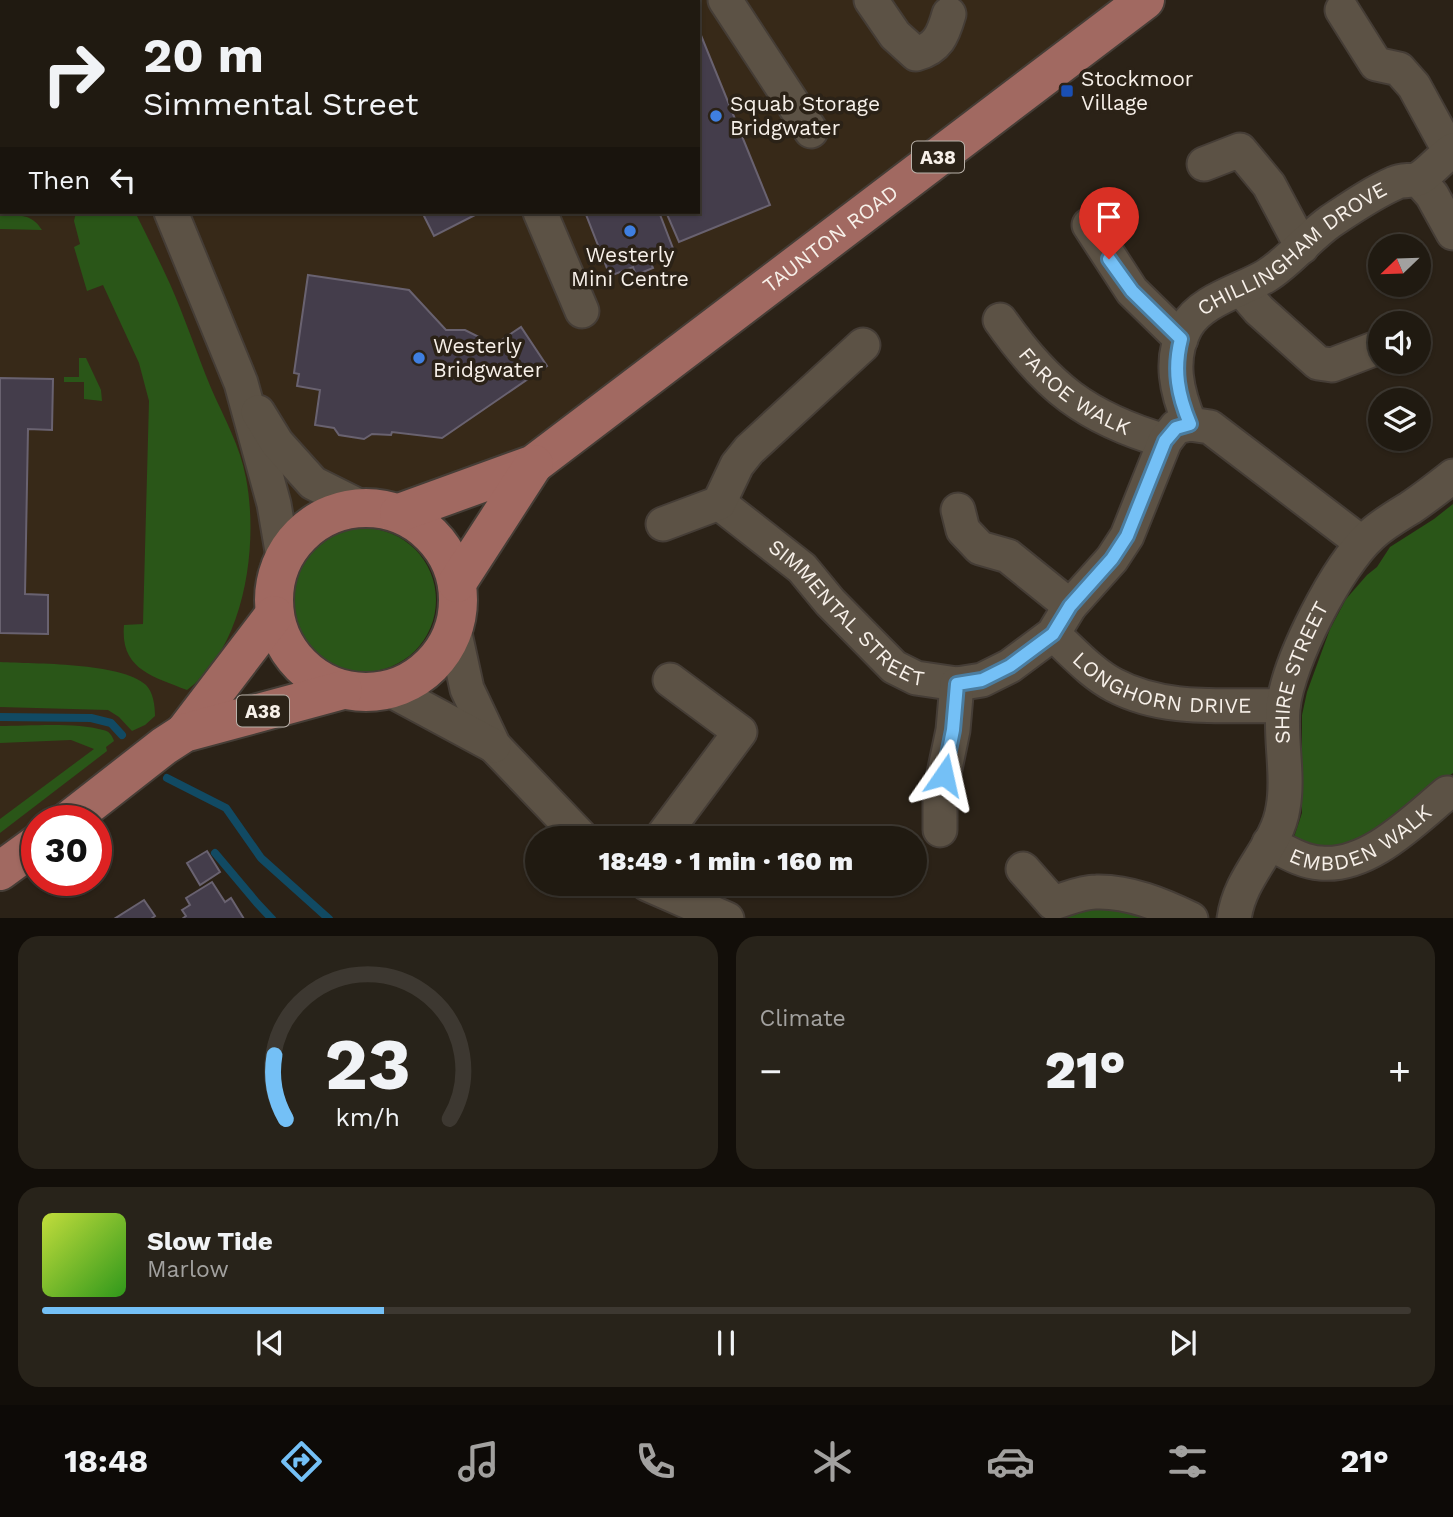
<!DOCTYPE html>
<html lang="en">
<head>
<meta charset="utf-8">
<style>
  body { margin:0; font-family:"Work Sans",sans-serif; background:#28231a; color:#f1f3f6; height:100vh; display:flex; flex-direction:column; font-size:26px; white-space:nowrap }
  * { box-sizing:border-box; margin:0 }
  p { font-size:23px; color:#a2a19f }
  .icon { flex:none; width:38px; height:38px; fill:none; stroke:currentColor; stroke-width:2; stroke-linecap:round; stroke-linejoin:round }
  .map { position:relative; height:918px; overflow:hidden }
  .panel { display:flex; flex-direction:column; gap:18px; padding:18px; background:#120e09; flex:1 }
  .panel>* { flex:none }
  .hud { position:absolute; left:0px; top:0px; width:700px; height:214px; box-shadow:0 2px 5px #0004,0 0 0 2px #3d3831; background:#201a11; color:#f1f3f6; overflow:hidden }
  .needle { width:46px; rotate:247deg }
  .controls { position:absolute; left:1368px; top:234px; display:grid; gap:14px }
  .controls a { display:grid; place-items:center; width:63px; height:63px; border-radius:50%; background:#201a11; box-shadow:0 2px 5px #0004,0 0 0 2px #3d3831; font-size:35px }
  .speed { position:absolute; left:21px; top:805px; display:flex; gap:14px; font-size:35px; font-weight:700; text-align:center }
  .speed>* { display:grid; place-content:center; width:91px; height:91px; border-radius:50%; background:#201a11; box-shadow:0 2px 5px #0004,0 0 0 2px #3d3831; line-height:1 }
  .speed .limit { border:10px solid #d22; background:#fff; color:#111 }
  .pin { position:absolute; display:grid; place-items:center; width:60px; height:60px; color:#fff; margin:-72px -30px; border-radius:50% 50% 50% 0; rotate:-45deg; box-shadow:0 0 7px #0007 }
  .pin .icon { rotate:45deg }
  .me { position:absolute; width:77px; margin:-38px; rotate:11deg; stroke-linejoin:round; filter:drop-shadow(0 0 5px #0008) }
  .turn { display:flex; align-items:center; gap:24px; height:147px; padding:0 28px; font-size:32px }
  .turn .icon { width:91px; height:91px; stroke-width:2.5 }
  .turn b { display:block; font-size:49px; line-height:60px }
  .then { display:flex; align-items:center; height:66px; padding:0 28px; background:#0003; gap:14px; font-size:26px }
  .big { font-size:52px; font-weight:800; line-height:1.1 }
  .panel .widget { flex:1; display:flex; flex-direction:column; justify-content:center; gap:10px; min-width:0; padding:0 24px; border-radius:21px; background:#28231a }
  .panel .dial { align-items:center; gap:0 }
  .dial svg { height:182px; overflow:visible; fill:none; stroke:#3d3831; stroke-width:7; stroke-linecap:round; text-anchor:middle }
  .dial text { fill:#f1f3f6; stroke:none }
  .song { display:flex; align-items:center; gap:21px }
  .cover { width:84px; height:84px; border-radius:10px; background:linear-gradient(135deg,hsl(70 70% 55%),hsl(110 70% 35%)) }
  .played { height:7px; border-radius:4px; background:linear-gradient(90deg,#74c0f6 25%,#3d3831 25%) }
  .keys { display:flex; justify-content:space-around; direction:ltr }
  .heat { display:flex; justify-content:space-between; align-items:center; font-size:38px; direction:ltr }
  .panel .tiles { flex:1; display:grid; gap:18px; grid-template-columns:1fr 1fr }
  .widget:last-child { grid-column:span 2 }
  .trip { position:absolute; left:525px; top:826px; width:402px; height:70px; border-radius:35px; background:#201a11; box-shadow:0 2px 5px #0004,0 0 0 2px #3d3831; font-weight:800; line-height:70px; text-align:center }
  .dock { display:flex; height:112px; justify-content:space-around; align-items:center; background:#0d0a07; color:#a2a19f }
  .dock .icon { width:49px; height:49px }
  .dock .on { color:#74c0f6 }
  .dock b { font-size:32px; color:#f1f3f6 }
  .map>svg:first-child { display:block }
</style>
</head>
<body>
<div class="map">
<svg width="1453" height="919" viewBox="0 0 1453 919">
  <rect width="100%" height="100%" fill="#2b2217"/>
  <path fill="#372918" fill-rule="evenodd" d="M0,0H1137L534,464L382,508L361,507L338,511L315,522L295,540L283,557L276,576L273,596L274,615L184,733L66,821H37V843L0,871ZM2,2H698V212H2Z"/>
  <g fill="#2a5618">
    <path d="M76,212H135C147,236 159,260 170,284C185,318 197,354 211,388C224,418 240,445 246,478C259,545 245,647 187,690C152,676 120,669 124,625L143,624L149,401L139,363L103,285L87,291L74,247L80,244L74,221Z"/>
    <path d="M0,215C17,215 32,213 42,230L0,229Z"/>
    <path d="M79,358H86L101,390L102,401L84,399V382H64V377H79Z"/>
    <path d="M1453,504V773L1353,846L1318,848L1293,840L1302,813V715L1307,692L1330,629L1346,599L1367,575L1377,567L1390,547L1434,519Z"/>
    <circle cx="364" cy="600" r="72"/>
    <path d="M0,662C34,664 121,662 146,685C153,692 155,705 155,716L145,725L132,731L119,717L108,710L0,707Z"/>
    <path d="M0,726C29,726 76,722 103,730C109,731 112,735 114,741L106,747L107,751L0,833V819L94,749L71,740L0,743Z"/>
    <path d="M1098,901L1166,919H1047L1067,908Z"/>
  </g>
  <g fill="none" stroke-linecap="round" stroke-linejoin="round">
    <g stroke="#114a63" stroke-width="8">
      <path d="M0,717L91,718L111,723L122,735"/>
      <path d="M167,778L226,808L261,858L329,919"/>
      <path d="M215,853L257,903L272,919"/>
    </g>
  </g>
  <g fill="#443d4b" stroke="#696270" stroke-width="2">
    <path d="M141,0H394L388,2Z"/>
    <path d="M0,3L2,8L0,141Z"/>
    <path d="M698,28L770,205L679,242L666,212H698Z"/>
    <path d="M422,212H476L477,214L434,236Z"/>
    <path d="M585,212H659L674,251L650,261L653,268L636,275L633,267L610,276Z"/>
    <path d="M308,275L409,290L446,330H465L481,338L488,349L521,327L547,366L442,438L392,432L391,435L372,434L364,439L339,435L334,428L315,425L320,390L297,386L299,374L294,373Z"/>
    <path d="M0,378L53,379L52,430L28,429L25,594L48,595V634L0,633Z"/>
    <path d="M207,851L220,872L200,885L187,863Z"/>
    <path d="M212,882L225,902L231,898L244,919H182L186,916L182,910L190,905L186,898Z"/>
    <path d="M144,900L155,916L151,919H114Z"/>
  </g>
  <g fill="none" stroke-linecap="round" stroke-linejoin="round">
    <defs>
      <g id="minor">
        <path d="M92,0L93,2"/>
        <path d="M725,0L811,131"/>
        <path d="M871,0L895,35L916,54C938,48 943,35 949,14"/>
        <path d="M608,2L611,0"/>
        <path d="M1342,10L1376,64L1399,69L1414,86L1450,152"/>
        <path d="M1204,164L1240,150L1269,185L1302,247"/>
        <path d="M1418,179L1432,195L1453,233"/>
        <path d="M171,212L241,383L274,504L283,557"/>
        <path d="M540,212L582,311"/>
        <path d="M1089,225L1132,291L1181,339"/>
        <path d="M1241,289L1259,310L1318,363L1332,365L1374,349"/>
        <path id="s1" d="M1000,320C1047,387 1086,418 1165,441"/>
        <path d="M258,412L277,443L313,483L361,507"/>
        <path id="s2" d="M1190,424C1177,393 1168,359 1186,327C1201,300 1241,291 1266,276C1290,261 1308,237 1331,221C1352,207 1372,193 1395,183C1403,179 1413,182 1420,178C1432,170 1441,158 1453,150"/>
        <path id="s3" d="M719,503L802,568L830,602L894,667L916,678L957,684L982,680L1010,666L1053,634L1070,606L1112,559L1127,536L1165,441L1176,427L1190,424L1210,427L1362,543"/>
        <path d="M958,510L963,530L980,548L1008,556L1070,606"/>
        <path d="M663,524L719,503L737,465L749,450L863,345"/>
        <path d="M454,629L467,689L494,746L582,838"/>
        <path id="s4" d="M1053,634C1072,651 1091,673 1114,685C1167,713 1227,704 1283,706"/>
        <path d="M390,690L494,746"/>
        <path d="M940,830V793L953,730L957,684"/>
        <path d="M661,838L740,732L670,680"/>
        <path id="s5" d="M1269,843C1285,851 1302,862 1320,863C1368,868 1413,821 1447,793"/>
        <path d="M1023,869L1053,903C1067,899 1081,892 1096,892C1129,891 1162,905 1191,919"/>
        <path d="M647,884L727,919"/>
        <path id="s6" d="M1234,919C1240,874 1277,848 1283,808C1289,776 1280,741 1283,708C1288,661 1337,566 1371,535C1383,524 1397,516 1410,508C1425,498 1439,487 1453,476"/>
      </g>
      <g id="major">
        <circle cx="366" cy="600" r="92"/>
        <path id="s7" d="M399,513L534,464L1145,0"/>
        <path d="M457,583L534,464"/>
        <path d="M184,733L274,615"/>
        <path d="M68,821L164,746L184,733L343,690"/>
        <path d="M0,871L37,844"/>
      </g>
    </defs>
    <use href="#minor" stroke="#453d36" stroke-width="37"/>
    <use href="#major" stroke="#453d36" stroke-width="42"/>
    <use href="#minor" stroke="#5c5245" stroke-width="33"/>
    <use href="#major" stroke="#a16961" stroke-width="38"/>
  </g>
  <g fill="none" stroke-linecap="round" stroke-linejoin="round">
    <defs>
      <path id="route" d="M944,775L953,730L957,684L982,680L1010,666L1053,634L1070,606L1112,559L1127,536L1165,441L1176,428L1190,424C1178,395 1173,370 1181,339L1132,291L1109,259"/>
    </defs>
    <use href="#route" stroke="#4b7da0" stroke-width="18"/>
    <use href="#route" stroke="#74c0f6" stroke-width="12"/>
  </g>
  <rect fill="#1a4fb4" stroke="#2b2217" stroke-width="2.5" x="1060" y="84" width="14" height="14" rx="3.5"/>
  <g fill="#3f7fe0" stroke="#2b2217" stroke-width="2.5">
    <circle cx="716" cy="116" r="7"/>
    <circle cx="630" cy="231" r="7"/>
    <circle cx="419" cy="358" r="7"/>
  </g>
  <g text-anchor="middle" stroke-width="7" stroke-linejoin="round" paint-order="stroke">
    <g fill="#2b2217" stroke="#bab2aa" stroke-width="2">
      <rect x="912" y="141.5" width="52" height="31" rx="5"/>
      <rect x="237" y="695.5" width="52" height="31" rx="5"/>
    </g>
    <g font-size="19" font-weight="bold" fill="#f7f0e9">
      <text x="938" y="164">A38</text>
      <text x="263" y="718">A38</text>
    </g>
    <g font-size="21" fill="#f7f0e9" stroke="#2b2217" text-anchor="start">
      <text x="1081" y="86">Stockmoor<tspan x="1081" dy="24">Village</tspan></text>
      <text x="730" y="111">Squab Storage<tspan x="730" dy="24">Bridgwater</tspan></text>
      <text x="630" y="262" text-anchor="middle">Westerly<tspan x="630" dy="24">Mini Centre</tspan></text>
      <text x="433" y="353">Westerly<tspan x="433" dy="24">Bridgwater</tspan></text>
    </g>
    <g font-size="21" fill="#f7f0e9" stroke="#2b2217">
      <text dy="7" stroke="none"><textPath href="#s7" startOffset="516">TAUNTON ROAD</textPath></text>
      <text dy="7" stroke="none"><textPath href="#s2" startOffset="234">CHILLINGHAM DROVE</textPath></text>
      <text dy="7" stroke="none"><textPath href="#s1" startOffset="105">FAROE WALK</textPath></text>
      <text dy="7" stroke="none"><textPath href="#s3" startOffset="170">SIMMENTAL STREET</textPath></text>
      <text dy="7" stroke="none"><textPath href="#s6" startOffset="261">SHIRE STREET</textPath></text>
      <text dy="7" stroke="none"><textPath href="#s4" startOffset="126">LONGHORN DRIVE</textPath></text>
      <text dy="7" stroke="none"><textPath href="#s5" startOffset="102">EMBDEN WALK</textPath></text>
    </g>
  </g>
</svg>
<div class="controls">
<a><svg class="needle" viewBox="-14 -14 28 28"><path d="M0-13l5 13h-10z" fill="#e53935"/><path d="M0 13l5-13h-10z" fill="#a2a19f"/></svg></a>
<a><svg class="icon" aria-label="sound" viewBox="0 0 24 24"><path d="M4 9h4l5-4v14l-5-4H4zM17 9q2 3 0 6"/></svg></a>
<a><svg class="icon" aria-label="layers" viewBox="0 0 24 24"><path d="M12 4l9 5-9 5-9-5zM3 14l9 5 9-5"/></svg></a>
</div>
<div class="speed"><div class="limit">30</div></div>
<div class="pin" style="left:1109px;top:259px;background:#d93025"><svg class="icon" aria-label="arrive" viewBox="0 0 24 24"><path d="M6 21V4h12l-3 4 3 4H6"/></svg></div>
<svg class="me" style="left:944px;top:775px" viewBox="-20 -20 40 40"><path d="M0-17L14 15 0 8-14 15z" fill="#74c0f6" stroke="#fff" stroke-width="4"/></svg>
<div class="trip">18:49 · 1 min · 160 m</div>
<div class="hud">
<div class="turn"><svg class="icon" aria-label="right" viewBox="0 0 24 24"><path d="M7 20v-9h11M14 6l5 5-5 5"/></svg><div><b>20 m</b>Simmental Street</div></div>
<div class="then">Then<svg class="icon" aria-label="left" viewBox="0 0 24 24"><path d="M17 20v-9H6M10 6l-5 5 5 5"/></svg></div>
</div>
</div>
<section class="panel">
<div class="tiles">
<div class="widget dial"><svg viewBox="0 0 100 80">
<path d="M14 69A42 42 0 1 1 86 69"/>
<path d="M14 69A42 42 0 0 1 9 41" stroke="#74c0f6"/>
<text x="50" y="56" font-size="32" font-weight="700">23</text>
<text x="50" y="72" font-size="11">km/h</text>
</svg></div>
<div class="widget"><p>Climate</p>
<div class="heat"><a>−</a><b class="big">21°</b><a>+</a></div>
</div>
<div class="widget">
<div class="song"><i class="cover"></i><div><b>Slow Tide</b><p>Marlow</p></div></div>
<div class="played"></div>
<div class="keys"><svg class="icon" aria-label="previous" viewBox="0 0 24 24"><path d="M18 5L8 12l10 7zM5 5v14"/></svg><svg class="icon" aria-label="pause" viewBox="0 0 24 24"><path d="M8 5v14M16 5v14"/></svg><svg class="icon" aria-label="next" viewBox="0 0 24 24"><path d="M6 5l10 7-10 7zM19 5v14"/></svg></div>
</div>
</div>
</section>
<nav class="dock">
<b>18:48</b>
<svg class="icon on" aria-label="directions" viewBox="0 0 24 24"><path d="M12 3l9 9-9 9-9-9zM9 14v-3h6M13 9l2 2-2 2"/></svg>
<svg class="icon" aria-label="music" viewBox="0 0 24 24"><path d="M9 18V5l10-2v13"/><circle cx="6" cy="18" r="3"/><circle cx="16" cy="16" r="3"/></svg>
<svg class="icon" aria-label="phone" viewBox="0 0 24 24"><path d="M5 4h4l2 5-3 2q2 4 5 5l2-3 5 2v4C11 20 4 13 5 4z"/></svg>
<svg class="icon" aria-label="climate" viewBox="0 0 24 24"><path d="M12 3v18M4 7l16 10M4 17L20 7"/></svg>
<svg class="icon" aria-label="car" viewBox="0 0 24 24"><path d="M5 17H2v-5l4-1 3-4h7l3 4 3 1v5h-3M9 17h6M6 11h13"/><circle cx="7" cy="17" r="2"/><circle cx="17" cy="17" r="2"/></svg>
<svg class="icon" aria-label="filters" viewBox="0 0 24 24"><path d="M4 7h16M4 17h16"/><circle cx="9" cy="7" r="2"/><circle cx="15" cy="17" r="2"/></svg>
<b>21°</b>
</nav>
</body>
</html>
